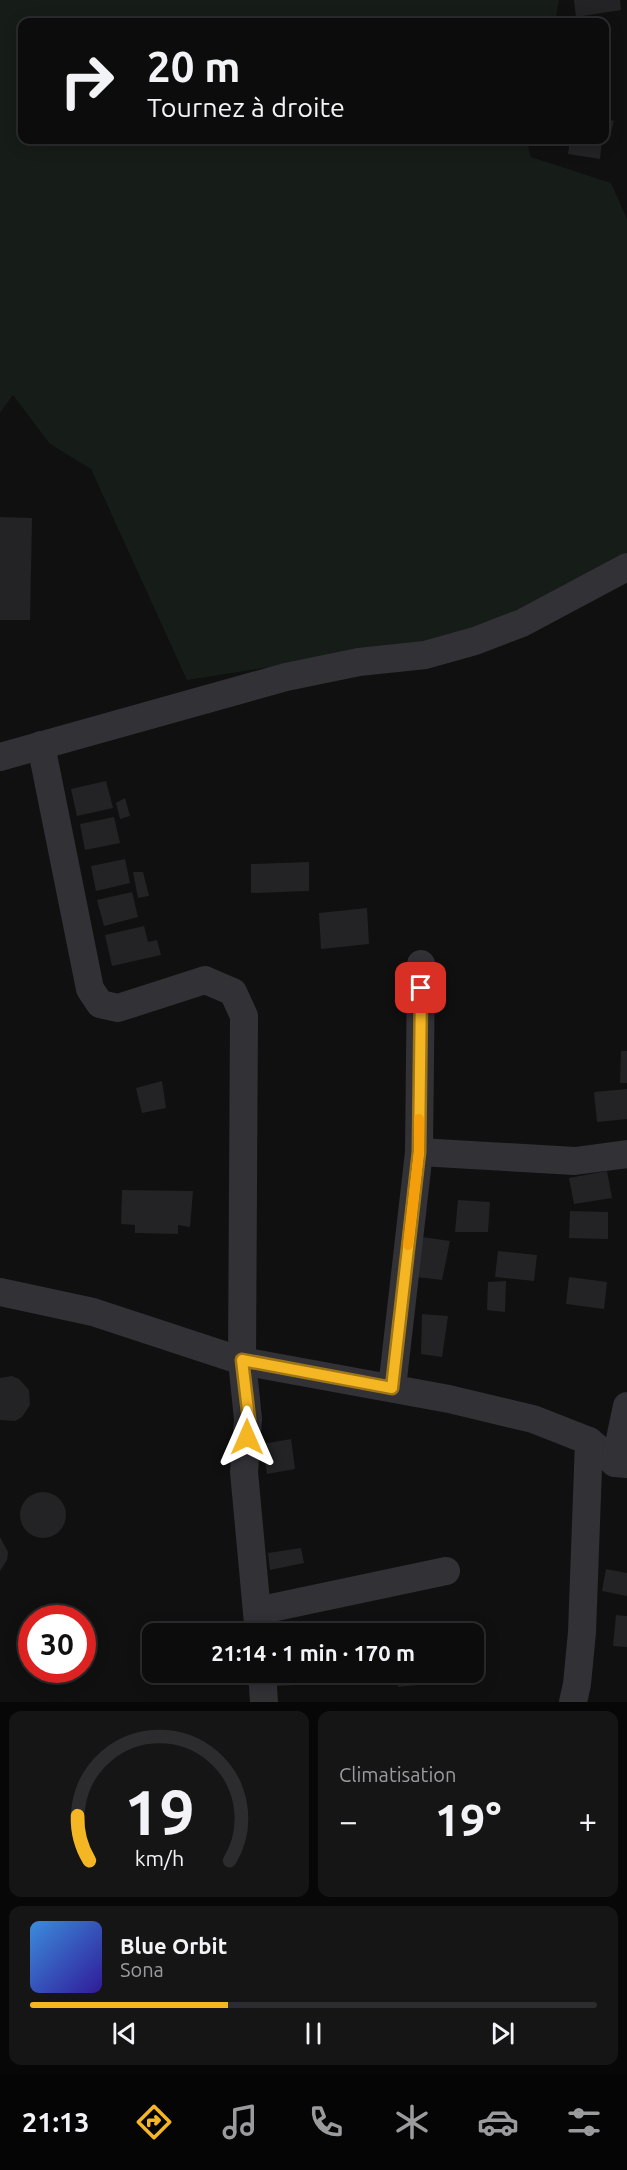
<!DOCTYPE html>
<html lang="fr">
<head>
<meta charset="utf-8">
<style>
  body { margin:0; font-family:Ubuntu,sans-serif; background:#151516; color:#f1f3f6; height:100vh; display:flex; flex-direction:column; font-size:22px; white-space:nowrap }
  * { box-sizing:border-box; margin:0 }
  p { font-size:20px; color:#9a9b9d }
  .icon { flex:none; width:33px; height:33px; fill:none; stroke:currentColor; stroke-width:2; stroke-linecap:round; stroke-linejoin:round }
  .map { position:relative; height:1702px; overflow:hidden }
  .details { display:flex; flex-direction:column; gap:9px; padding:9px; background:#070707; flex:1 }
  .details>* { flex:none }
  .hud { position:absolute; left:18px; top:18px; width:591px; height:126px; border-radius:12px; box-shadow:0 3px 15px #0003,0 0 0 2px #2c2c2e; background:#0c0c0d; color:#f1f3f6; overflow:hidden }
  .speed { position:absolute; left:18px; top:1605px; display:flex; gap:12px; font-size:30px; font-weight:700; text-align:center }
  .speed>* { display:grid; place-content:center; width:78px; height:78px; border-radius:50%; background:#0c0c0d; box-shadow:0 3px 15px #0003,0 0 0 2px #2c2c2e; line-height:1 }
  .speed .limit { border:9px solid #d22; background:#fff; color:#111 }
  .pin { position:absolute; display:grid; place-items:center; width:51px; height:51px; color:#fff; margin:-26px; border-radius:12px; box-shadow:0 3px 9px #0006 }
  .me { position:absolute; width:66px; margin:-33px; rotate:0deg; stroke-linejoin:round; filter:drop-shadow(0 0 4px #0008) }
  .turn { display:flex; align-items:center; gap:21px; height:126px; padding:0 30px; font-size:27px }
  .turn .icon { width:78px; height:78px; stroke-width:2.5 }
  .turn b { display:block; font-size:42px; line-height:51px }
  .big { font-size:45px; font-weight:600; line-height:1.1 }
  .details .widget { flex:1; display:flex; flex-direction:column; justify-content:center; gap:9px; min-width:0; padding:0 21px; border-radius:12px; background:#151516 }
  .details .dial { align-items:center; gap:0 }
  .dial svg { height:156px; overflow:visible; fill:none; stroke:#2c2c2e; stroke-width:7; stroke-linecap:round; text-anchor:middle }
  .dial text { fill:#f1f3f6; stroke:none }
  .song { display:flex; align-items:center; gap:18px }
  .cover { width:72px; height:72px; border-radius:9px; background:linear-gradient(135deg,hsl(210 70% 55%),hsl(250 70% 35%)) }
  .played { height:6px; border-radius:3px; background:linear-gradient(90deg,#f5b624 35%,#2c2c2e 35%) }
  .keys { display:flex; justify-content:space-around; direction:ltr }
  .heat { display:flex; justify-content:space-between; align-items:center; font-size:33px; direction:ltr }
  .details .tiles { flex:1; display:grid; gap:9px; grid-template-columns:1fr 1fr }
  .widget:last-child { grid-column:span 2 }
  .trip { position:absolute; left:142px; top:1623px; width:342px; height:60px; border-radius:12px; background:#0c0c0d; box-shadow:0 3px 15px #0003,0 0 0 2px #2c2c2e; font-weight:600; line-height:60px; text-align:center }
  .tabs { display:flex; height:96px; justify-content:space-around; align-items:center; background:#050505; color:#9a9b9d }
  .tabs .icon { width:42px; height:42px }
  .tabs .on { color:#f5b624 }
  .tabs b { font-size:27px; color:#f1f3f6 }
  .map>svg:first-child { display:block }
</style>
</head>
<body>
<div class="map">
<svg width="627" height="1702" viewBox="0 0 627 1702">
  <rect width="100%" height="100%" fill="#101011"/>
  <path fill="#161c17" d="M0,0H559L555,22H22V140H526L531,157L611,183L627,219V558L583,579L496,648L429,656L308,661L187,680L91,469L50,444L13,395L0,413Z"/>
  <g fill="#232325">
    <path d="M574,0H620L621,10L576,17Z"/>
    <path d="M604,118L614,121L611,132L604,131Z"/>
    <path d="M570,140H602L600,159L568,154Z"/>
    <path d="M0,517L32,518L30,620H0Z"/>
    <path d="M106,781L113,808L77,816L71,789Z"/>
    <path d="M125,798L130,816L120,819L116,803Z"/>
    <path d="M114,817L120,843L85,850L80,824Z"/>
    <path d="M125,859L130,883L96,891L91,866Z"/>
    <path d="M309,862V891L251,893V864Z"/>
    <path d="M133,872H143L149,896L138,898Z"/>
    <path d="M132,892L138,917L104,926L97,900Z"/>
    <path d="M367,908L369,944L321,949L319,913Z"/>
    <path d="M144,926L148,942L157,940L161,955L112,966L105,935Z"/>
    <path d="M621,1051H627V1083H620Z"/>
    <path d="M162,1081L166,1108L142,1113L136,1088Z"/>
    <path d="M627,1089V1119L597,1122L594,1092Z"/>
    <path d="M607,1171L612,1198L574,1204L569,1178Z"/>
    <path d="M122,1190L193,1191L190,1227L178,1225V1234L135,1233V1225L121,1224Z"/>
    <path d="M458,1200L490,1202L488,1232H455Z"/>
    <path d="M570,1211L608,1212V1239L569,1238Z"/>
    <path d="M422,1237L450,1241L442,1280L417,1277Z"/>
    <path d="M498,1251L537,1255L534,1281L495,1277Z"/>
    <path d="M569,1277L607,1282L604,1309L566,1304Z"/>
    <path d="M506,1281L505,1312L487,1310L488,1282Z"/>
    <path d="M422,1314L448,1316L442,1357L421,1354Z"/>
    <path d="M12,1376L19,1379L29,1390L30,1405L22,1417L15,1421L0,1420V1378Z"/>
    <path d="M291,1439L295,1469L267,1474L262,1444Z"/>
    <circle cx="43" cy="1515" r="23"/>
    <path d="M0,1537L8,1552L7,1560L0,1571Z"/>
    <path d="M301,1548L304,1563L270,1570L268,1553Z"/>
    <path d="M606,1569L627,1573V1596L602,1591Z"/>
    <path d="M616,1615L627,1616V1647L613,1646Z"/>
    <path d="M275,1672H316L317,1684L276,1686Z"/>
    <path d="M397,1672H427V1684L398,1687Z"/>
  </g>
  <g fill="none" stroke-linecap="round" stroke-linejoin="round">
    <g stroke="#313136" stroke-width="28">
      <path d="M41,745L90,989L100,1004L118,1008L205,980L233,992L244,1016L242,1361L248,1419L244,1472L259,1634"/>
      <path d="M0,757L286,677L359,662L425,655L475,641L522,623L627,567"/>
      <path d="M419,1152L575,1161L627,1154"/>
      <path d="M0,1292L93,1312L242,1361L449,1399L533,1419L589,1441L615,1463L627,1464"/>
      <path d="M392,1388L419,1152L421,964"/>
      <path d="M615,1463L627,1406"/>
      <path d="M257,1611L446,1571"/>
      <path d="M262,1672L264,1702"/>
      <path d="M573,1702L577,1684L582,1632L589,1441"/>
    </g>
  </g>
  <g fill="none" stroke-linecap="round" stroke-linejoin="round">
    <defs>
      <path id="route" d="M247,1437L249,1419L242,1360L392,1388L419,1152L421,988"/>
    </defs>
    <use href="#route" stroke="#9f7617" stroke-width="15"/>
    <use href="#route" stroke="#f5b624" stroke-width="10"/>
    <path stroke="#f59e0b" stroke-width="10" d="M408,1245L419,1152V1119"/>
  </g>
</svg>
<div class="speed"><div class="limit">30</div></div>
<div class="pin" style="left:421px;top:988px;background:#d93025"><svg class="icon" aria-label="arrive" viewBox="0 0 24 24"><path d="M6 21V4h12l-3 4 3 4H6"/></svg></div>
<svg class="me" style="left:247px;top:1437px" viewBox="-20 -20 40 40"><path d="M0-17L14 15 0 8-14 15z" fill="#f5b624" stroke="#fff" stroke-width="4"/></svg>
<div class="trip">21:14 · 1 min · 170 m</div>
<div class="hud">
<div class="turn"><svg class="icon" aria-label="right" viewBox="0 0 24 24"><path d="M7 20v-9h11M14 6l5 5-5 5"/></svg><div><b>20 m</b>Tournez à droite</div></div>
</div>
</div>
<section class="details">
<div class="tiles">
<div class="widget dial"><svg viewBox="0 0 100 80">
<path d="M14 69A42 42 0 1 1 86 69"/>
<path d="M14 69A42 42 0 0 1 8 46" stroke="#f5b624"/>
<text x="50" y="56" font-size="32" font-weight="700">19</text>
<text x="50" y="72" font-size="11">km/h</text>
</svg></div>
<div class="widget"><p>Climatisation</p>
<div class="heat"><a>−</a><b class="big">19°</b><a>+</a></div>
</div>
<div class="widget">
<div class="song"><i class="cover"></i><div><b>Blue Orbit</b><p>Sona</p></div></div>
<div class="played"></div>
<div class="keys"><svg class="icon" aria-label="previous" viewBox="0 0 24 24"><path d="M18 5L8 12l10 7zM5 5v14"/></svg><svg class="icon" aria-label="pause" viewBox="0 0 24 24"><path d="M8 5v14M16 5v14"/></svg><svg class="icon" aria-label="next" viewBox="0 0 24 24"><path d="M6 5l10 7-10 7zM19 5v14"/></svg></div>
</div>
</div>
</section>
<nav class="tabs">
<b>21:13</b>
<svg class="icon on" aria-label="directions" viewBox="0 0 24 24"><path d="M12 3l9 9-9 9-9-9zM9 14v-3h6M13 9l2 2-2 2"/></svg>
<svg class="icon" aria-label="music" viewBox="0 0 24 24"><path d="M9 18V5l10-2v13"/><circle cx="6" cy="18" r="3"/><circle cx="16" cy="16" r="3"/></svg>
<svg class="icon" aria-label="phone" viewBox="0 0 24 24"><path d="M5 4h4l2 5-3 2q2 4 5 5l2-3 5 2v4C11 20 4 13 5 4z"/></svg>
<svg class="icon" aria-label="climate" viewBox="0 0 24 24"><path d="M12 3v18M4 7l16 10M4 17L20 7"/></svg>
<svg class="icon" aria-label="car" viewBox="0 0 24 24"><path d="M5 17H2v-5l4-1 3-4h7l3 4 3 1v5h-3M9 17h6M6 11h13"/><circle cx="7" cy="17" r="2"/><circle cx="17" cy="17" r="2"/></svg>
<svg class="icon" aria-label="filters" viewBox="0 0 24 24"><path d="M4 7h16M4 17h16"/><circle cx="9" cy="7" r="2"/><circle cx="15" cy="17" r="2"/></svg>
</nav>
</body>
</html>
